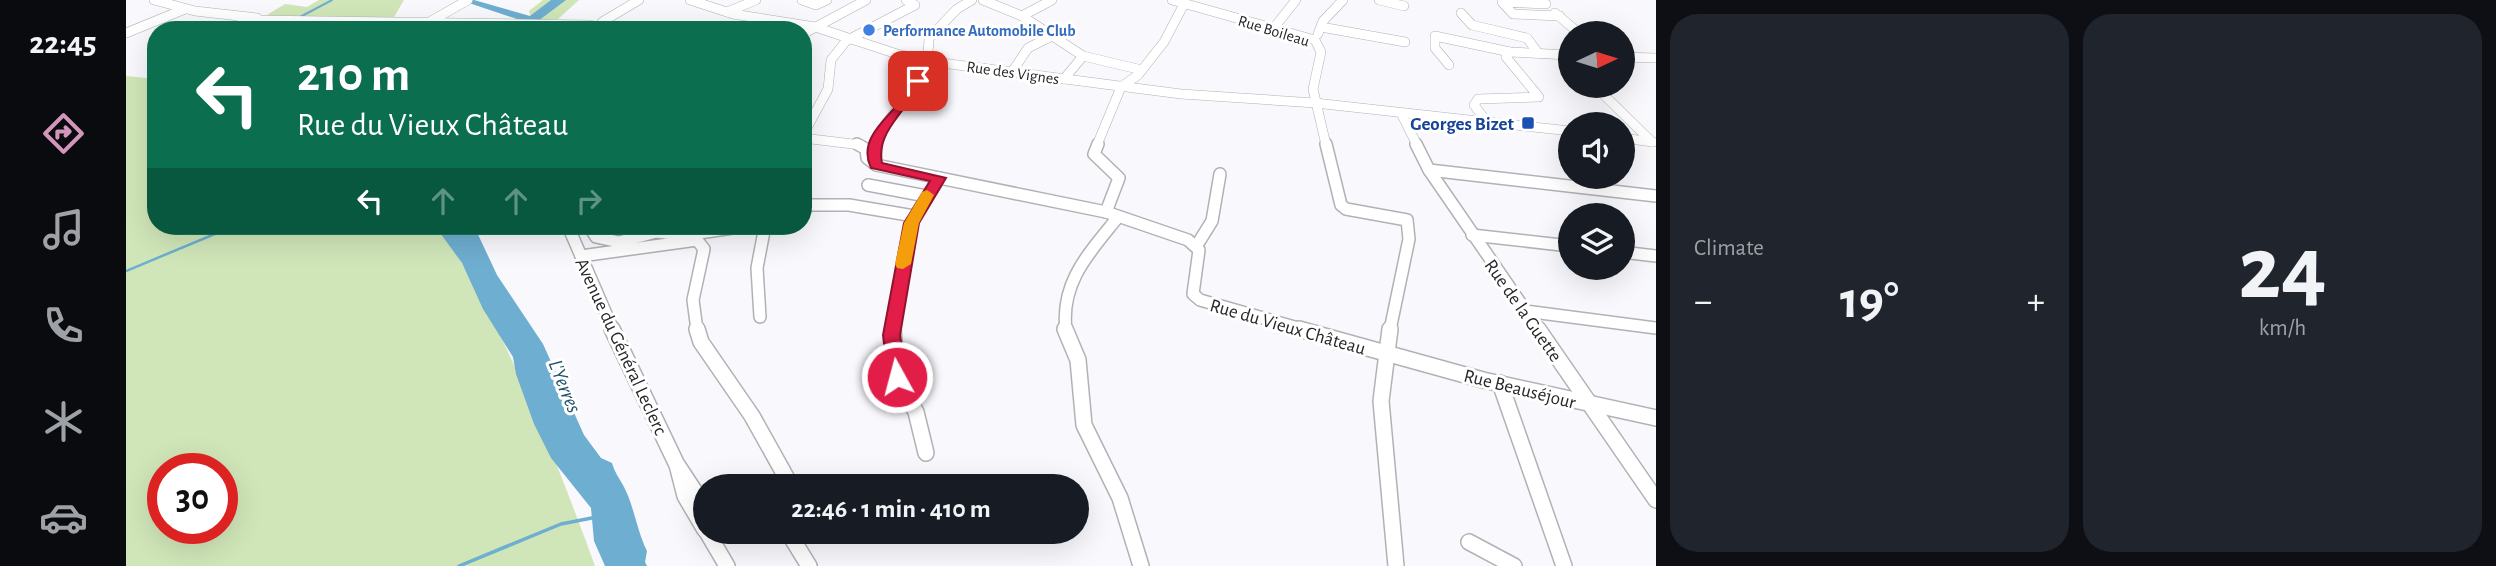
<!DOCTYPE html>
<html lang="en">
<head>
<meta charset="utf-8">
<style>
  body { margin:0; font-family:"Alegreya Sans",sans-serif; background:#20242c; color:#f1f3f6; height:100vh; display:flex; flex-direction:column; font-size:26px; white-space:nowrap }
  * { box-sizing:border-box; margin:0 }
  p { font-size:23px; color:#9ea1a6 }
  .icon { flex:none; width:38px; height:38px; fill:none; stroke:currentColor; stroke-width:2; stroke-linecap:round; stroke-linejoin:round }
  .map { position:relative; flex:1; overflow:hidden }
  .panel { display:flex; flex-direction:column; gap:14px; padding:14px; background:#0d0f14; width:840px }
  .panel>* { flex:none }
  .hud { position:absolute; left:21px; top:21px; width:665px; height:214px; border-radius:28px; box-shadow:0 7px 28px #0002; background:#0b6e4f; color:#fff; overflow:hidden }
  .needle { width:46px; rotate:86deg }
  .tools { position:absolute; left:1432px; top:21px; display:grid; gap:14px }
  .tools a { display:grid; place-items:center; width:77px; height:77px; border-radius:50%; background:#171b24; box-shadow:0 7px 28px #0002; font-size:35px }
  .speed { position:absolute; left:21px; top:453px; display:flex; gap:14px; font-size:35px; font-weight:700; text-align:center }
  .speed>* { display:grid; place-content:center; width:91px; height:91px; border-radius:50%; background:#171b24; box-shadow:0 7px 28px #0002; line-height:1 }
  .speed .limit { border:10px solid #d22; background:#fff; color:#111 }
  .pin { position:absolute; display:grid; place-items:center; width:60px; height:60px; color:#fff; margin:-30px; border-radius:14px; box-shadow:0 4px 10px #0006 }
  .me { position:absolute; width:77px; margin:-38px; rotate:353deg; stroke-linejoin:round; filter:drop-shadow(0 0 5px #0008) }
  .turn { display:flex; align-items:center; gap:24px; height:147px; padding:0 35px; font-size:32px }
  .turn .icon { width:91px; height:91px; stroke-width:2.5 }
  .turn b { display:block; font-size:49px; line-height:60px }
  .lanes { display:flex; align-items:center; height:66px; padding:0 35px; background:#0003; justify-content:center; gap:35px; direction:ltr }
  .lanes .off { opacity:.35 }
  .big { font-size:52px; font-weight:700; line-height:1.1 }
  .panel .tile { flex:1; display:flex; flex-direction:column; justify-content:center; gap:10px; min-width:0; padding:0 24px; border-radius:28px; background:#20242c }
  .panel .dial { align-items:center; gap:0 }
  .dial b { font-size:91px; line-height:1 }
  .heat { display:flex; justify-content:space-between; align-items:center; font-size:38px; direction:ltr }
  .panel .tiles { flex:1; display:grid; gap:14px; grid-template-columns:repeat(2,1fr) }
  .trip { position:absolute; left:567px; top:474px; width:396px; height:70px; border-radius:35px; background:#171b24; box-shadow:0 7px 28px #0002; font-weight:700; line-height:70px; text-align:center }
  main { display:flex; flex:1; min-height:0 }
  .tabs { display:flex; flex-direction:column; width:126px; justify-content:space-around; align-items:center; background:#090b0e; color:#9ea1a6 }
  .tabs .icon { width:49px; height:49px }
  .tabs .current { color:#d196b9 }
  .tabs b { font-size:32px; color:#f1f3f6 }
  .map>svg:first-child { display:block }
</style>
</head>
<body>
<main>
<nav class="tabs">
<b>22:45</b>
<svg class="icon current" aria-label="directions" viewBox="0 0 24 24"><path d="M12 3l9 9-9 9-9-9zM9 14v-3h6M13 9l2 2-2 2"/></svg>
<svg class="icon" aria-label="music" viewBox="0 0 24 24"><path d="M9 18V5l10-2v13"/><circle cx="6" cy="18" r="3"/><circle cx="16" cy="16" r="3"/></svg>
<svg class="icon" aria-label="phone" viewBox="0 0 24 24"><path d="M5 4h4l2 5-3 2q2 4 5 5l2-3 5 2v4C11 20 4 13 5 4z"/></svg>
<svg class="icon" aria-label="climate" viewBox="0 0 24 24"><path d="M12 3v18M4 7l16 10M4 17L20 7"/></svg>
<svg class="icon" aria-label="car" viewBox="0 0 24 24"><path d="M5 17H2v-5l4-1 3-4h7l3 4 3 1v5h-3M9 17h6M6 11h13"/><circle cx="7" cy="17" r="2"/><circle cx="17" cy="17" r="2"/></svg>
</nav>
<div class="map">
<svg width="1530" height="566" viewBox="0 0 1530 566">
  <rect width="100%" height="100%" fill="#f8f8fd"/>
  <g fill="#d0e6b8" fill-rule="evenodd">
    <path d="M193,0H278L268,17L136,18L159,4L181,7Z"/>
    <path d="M417,0H453L432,19L406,21L403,11Z"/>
    <path d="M0,76L30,79V226H309C330,248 344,277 356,305L358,302C401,388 436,475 469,566H0ZM37,469H96V528H37Z"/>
  </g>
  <g fill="#6eaed0">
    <path d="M334,0H348L404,16L425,0H440L400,30H390L396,25L394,20Z"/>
    <path d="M309,226H348L371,275L417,344L458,435L475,458L486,463C489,473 493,478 498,487C508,506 511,531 521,551L519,562L521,566H479L468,541L465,508L425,458L408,424L390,374L387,357L357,309L336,263Z"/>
  </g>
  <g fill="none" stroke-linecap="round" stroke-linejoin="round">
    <path stroke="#6eaed0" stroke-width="2" d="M174,17L206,0"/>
    <path stroke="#6eaed0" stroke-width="2.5" d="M0,271L108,226"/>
    <path stroke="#6eaed0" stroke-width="3.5" d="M333,566L435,524L471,517"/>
    <defs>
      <g id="minor-far2">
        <path d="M28,0L69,11L131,18L119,23L115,21L118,18"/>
        <path d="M564,0L607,14L689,27L774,55L816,63L1055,94L1189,103L1444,131"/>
        <path d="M676,0L690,5L701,0"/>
        <path d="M857,0L896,16L957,56L1016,70"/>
        <path d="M1046,0L1189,40L1195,52L1187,89L1200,145"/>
        <path d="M1253,0L1278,6"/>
        <path d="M1420,4L1376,2L1387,14L1434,16"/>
        <path d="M601,12L630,0"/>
        <path d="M1335,13L1346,25L1401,38L1412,53"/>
        <path d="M1429,13L1453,33"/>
        <path d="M896,16L926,0"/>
        <path d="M129,20L465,25"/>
        <path d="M305,21L342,0"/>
        <path d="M476,22L513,0"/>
        <path d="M1195,27L1279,42"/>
        <path d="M1147,29L1170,0"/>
        <path d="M0,33L59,9"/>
        <path d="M677,34L740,0"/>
        <path d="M1192,34L1197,21L1217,0"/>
        <path d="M1496,57L1530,58"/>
        <path d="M1323,65L1309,48V36L1384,52L1444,55"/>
        <path d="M886,72L902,48L926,36"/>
        <path d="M938,79L957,56"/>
        <path d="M1481,88L1478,95L1526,142"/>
        <path d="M1275,113L1291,145"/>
        <path d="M1361,122L1348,105L1352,99L1413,97L1380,57L1384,52"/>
        <path d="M677,135L702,89L705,60L720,41L789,5L780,0"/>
        <path d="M677,138L735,145"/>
        <path d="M1496,138L1527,142"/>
        <path d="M750,145C765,103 803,88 803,38L831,9L846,0"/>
        <path d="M971,145L995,87L1012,75L1038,42L1058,4"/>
      </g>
      <g id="minor-far1">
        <path d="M731,144L740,149L741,158L750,165L980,212L1062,240L1073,250L1067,294L1074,300L1179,330"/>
        <path d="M972,144L968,154L993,178L980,212"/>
        <path d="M1200,144L1215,205L1220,209L1281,220L1283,239L1264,330"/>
        <path d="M1290,144L1303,170L1413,330"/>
        <path d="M749,162L750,144"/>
        <path d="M1303,170L1530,196"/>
        <path d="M742,185L800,196"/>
        <path d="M677,205H723L788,216"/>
        <path d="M442,226L487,330"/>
        <path d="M463,226L470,237L493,242L530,232L560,235L620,226"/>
        <path d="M1346,235L1444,246"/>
        <path d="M1071,245L1086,221L1094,174"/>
        <path d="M1496,252L1530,256"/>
        <path d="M455,256L571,240L578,249L567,300L571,330"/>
        <path d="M1399,311L1530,328"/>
        <path d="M634,317L631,268L639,226"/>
        <path d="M767,330L785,223L813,178"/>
        <path d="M940,330C934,282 964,252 992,217"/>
      </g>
      <g id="minor">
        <path d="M486,329L551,465L559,496L579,530"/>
        <path d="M571,329L575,342L626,416L665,486"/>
        <path d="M767,329L771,377L790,412L800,453"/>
        <path d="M939,329L952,360L958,425L994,498L1015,566"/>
        <path d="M1173,329L1357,380L1530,418"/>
        <path d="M1264,329L1255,401L1270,566"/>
        <path d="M1412,329L1530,500"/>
        <path d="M1374,383L1438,566"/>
        <path d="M552,466L579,507"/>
        <path d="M581,532L601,566"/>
        <path d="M667,532V540L683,566"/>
        <path d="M1343,542L1388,566"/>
      </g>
    </defs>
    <use href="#minor-far2" stroke="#b2b1b6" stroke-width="10"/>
    <use href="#minor-far1" stroke="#b2b1b6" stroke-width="14"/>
    <use href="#minor" stroke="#b2b1b6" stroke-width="18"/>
    <use href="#minor-far2" stroke="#fff" stroke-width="9"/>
    <use href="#minor-far1" stroke="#fff" stroke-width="11"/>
    <use href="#minor" stroke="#fff" stroke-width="15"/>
  </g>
  <path fill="#e11d48" stroke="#92132f" stroke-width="2" d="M787,79L797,81C784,107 749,131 756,163L820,178L793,223L774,335L780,377L771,384L762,377L757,335L778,223L804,181L745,168C731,139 761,119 777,98C781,92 784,85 787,79Z"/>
  <path fill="#f59e0b" d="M801,190L808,195L793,223L785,264L777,269L771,268L769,264L778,223L796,192Z"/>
  <circle fill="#3f7fe0" stroke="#fff" stroke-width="2.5" cx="743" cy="30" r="7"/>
  <rect fill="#1a4fb4" stroke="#fff" stroke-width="2.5" x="1395" y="116" width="14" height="14" rx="3.5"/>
  <g text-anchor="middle" stroke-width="6" stroke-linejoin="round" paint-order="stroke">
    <g font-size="16" font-weight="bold" fill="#366cbe" stroke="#fff" text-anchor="start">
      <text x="757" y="36">Performance Automobile Club</text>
    </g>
    <g font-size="16" fill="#272729" stroke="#fff">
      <text transform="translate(1148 30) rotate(17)" y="6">Rue Boileau</text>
      <text transform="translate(887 72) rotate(8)" y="6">Rue des Vignes</text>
    </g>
    <g font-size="19" font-weight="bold" fill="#164399" stroke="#fff" text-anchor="end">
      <text x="1388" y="130">Georges Bizet</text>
    </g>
    <g font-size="19" fill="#272729" stroke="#fff">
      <text transform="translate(1398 310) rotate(55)" y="7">Rue de la Guette</text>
      <text transform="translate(1162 326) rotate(16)" y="7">Rue du Vieux Château</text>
      <text transform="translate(496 346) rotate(65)" y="7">Avenue du Général Leclerc</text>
      <text transform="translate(1394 388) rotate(14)" y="7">Rue Beauséjour</text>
    </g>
    <g font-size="21" font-style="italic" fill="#22556d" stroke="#fff">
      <text transform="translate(439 386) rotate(68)" y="7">L'Yerres</text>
    </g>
  </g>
</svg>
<div class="tools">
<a><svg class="needle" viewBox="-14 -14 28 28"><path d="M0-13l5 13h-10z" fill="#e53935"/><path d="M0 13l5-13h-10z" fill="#9ea1a6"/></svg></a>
<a><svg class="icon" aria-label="sound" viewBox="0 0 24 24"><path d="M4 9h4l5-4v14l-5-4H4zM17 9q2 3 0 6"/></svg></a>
<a><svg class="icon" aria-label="layers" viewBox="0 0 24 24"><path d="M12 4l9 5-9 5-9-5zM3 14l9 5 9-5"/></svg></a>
</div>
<div class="speed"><div class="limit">30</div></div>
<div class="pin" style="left:792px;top:81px;background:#d93025"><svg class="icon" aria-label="arrive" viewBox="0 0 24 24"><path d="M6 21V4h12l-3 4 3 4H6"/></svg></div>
<svg class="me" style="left:771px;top:377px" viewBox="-20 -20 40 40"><circle r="17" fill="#e11d48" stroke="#fff" stroke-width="3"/><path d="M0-11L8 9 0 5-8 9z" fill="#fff"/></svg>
<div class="trip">22:46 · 1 min · 410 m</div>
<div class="hud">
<div class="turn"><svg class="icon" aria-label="left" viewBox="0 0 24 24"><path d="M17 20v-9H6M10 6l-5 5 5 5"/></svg><div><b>210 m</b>Rue du Vieux Château</div></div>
<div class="lanes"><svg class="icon" aria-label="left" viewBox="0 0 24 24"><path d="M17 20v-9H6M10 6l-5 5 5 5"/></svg><svg class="icon off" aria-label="ahead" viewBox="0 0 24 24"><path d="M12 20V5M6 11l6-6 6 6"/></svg><svg class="icon off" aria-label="ahead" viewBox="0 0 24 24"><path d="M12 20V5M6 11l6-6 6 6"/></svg><svg class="icon off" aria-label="right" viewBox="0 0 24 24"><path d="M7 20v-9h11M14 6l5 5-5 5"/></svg></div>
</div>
</div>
<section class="panel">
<div class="tiles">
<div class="tile"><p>Climate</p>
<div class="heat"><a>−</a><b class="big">19°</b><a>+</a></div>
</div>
<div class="tile dial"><b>24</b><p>km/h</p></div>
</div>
</section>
</main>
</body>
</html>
